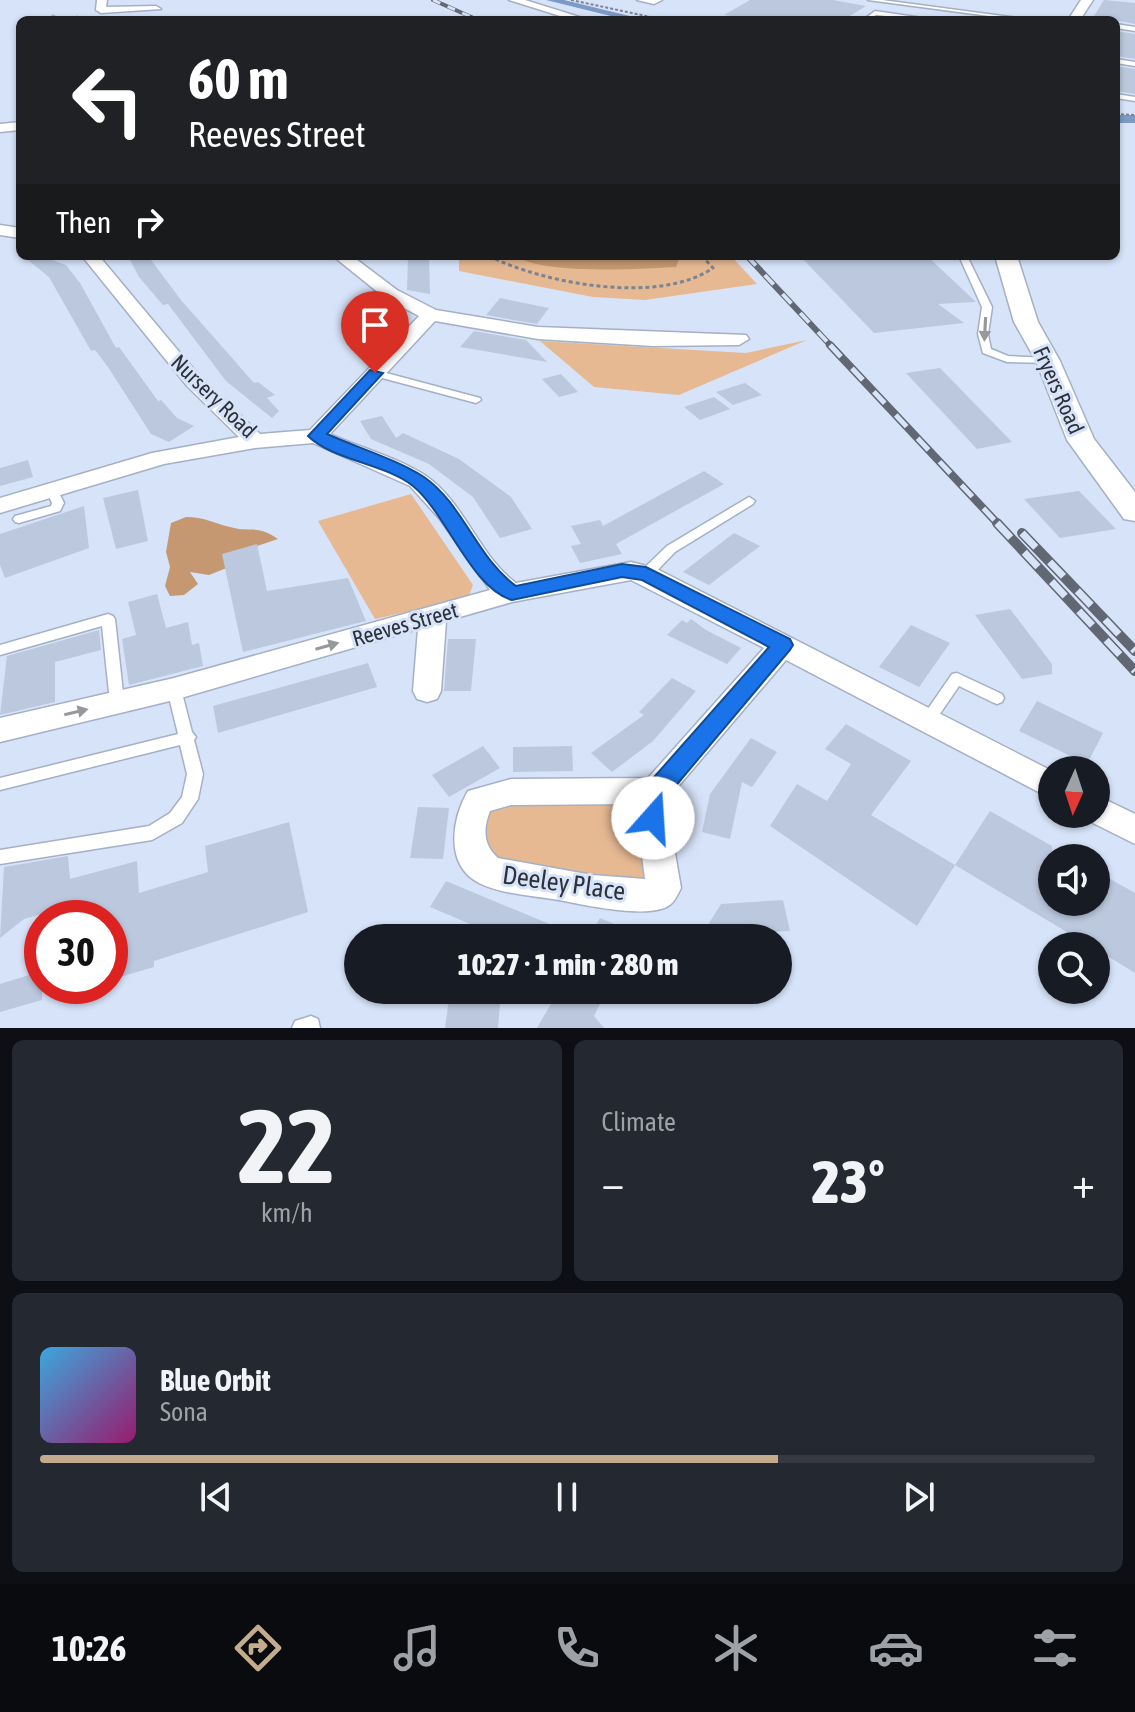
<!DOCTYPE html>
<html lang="en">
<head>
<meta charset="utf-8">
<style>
  body { margin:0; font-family:"Asap Condensed",sans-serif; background:#242831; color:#f1f3f6; height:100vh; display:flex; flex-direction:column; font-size:30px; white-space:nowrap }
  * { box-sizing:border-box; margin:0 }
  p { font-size:26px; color:#9ea1a6 }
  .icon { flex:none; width:44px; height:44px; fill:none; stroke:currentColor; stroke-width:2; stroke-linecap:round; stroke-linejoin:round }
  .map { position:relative; height:1028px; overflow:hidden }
  .details { display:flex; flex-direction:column; gap:12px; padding:12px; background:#0d0f14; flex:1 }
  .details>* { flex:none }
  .top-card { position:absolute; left:16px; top:16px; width:1104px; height:244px; border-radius:12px; box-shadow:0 2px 6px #0004; background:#202124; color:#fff; overflow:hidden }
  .needle { width:52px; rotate:183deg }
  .tools { position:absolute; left:1038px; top:756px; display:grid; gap:16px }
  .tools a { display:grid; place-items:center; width:72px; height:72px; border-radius:50%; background:#171b24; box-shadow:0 2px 6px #0004; font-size:40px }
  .speed { position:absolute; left:24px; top:900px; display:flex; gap:16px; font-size:40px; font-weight:700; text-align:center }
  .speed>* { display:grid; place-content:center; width:104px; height:104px; border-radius:50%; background:#171b24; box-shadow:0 2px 6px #0004; line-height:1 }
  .speed .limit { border:12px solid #d22; background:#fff; color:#111 }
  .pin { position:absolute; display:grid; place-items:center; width:68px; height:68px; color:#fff; margin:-82px -34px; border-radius:50% 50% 50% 0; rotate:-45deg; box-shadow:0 0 8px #0007 }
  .pin .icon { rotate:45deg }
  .me { position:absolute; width:88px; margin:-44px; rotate:19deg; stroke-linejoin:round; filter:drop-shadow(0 0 6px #0008) }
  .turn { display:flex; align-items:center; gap:28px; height:168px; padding:0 40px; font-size:36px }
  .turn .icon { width:104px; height:104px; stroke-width:2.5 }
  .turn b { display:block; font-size:56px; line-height:68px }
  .then { display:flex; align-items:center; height:76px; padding:0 40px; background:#0003; gap:16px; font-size:30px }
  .big { font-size:60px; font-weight:800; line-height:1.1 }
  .details .widget { flex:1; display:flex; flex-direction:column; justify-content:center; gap:12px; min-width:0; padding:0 28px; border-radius:12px; background:#242831 }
  .details .dial { align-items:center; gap:0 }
  .dial b { font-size:104px; line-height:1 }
  .song { display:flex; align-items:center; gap:24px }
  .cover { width:96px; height:96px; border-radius:12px; background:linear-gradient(135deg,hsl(200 70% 55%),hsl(320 70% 35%)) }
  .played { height:8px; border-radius:4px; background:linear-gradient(90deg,#c4ab8e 70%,#363941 70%) }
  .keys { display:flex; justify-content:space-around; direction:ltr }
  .heat { display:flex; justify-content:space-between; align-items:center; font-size:44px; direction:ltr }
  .details .tiles { flex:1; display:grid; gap:12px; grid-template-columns:1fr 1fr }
  .widget:last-child { grid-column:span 2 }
  .trip { position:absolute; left:344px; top:924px; width:448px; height:80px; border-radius:40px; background:#171b24; box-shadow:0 2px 6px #0004; font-weight:800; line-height:80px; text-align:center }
  .dock { display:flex; height:128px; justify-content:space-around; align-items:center; background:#090b0e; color:#9ea1a6 }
  .dock .icon { width:56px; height:56px }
  .dock .selected { color:#c4ab8e }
  .dock b { font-size:36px; color:#f1f3f6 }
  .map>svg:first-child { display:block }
</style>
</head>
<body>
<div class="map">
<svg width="1135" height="1028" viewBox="0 0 1135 1028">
  <rect width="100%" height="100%" fill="#d7e3f9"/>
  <g fill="#e6b992">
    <path d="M459,256H731L757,284L645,300L593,297L459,271Z"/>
    <path d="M807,340L679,395L594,387L540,341L746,353Z"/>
    <path d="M411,494L473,585L468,598L375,619L318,521Z"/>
    <path d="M642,798L655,883L495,867L481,841L491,803Z"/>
  </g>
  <g fill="#c59871">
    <path d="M516,256H680L676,267C640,269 544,275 516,256Z"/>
    <path d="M186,517C204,517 213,523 230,527C251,533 257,524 278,539L239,552L229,567L209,575L190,572L198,584L184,595L170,596L165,586L170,567L166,552L171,523Z"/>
  </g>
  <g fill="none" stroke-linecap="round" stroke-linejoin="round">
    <g fill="#7d99c7" fill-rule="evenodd">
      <path d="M546,0H564L646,20H627Z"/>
      <rect x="1116" y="115" width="19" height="8"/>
    </g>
  </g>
  <g fill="#bcc8de">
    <path d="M750,0H833L866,6L843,20H726L732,16L724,15Z"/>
    <path d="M1104,0L1135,3V24L1094,16Z"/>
    <path d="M1116,31L1135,34V59L1116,56Z"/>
    <path d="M1116,66L1135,69V94L1116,91Z"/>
    <path d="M23,256H41L66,265L80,283L116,348L119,347L158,401L161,400L177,418L194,426L169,442L151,434L108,367L95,350L91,351L49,277Z"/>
    <path d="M128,256H148L181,300L254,383L258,382L275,395L267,398L279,411L272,418L226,381L168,304L163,305L139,277Z"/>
    <path d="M408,256H429L430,294L407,290Z"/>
    <path d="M800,256H927L976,302L938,304L964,323L874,333Z"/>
    <path d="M500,298L549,308L537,324L486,315Z"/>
    <path d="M474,331L526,340L547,362L460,347Z"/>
    <path d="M940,368L1012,442L977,449L906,373Z"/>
    <path d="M561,374L578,392L559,397L542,379Z"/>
    <path d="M745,383L762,395L733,405L716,392Z"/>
    <path d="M714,397L730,409L700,420L684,407Z"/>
    <path d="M382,416L396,438L403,433L459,459L511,497L532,529L500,538L473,497L429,464L371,439L360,421Z"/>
    <path d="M28,460L33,477L0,486V468Z"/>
    <path d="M704,471L724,484L616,544L622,554L580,563L571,546L581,544L571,526L600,520L603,526Z"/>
    <path d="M138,490L148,541L116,549L103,498Z"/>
    <path d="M1079,491L1116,529L1060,538L1024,499Z"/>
    <path d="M84,506L89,548L5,578L0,565V534Z"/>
    <path d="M734,533L760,546L709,585L683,572Z"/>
    <path d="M257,544L267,591L348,578L366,621L243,652L222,554Z"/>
    <path d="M157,594L166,628L188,622L192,645L199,643L203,666L129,685L122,639L136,635L128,602Z"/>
    <path d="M1010,609L1052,664V674L1022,679L975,615Z"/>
    <path d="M691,619L706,630L741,648L727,664L667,635L682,620L687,623Z"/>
    <path d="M911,625L950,643L919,687L879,667Z"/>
    <path d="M99,630L101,650L55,662V702L0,715L7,656Z"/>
    <path d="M448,639H476L471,691H444Z"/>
    <path d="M368,663L377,687L218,733L213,706Z"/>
    <path d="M672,678L696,691L653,741L612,772L591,753L644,715L639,712Z"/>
    <path d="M1037,701L1103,733L1087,764L1019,731Z"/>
    <path d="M846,724L911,761L871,815L955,865L917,926L770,826L797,784L827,801L851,764L825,749Z"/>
    <path d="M751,738L777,752L752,787L742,782L730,839L702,832L710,794Z"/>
    <path d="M483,746L500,768L449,797L432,775Z"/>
    <path d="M572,746L573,771L513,772V747Z"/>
    <path d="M418,807L449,808L443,859L410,858Z"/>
    <path d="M990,811L1052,846V902H1096V871L1135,893V973L1096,949V946H1090L955,865Z"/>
    <path d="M289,822L308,912L154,961V967L110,980V918H100L99,908L65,918L64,908L24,919L0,938L4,867L68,856L70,879L137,861L139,893L208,872L205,846Z"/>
    <path d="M446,881L583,938H503L430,907Z"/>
    <path d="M783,900L790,931L701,936L721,904Z"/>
    <path d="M600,918L648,938H588Z"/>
    <path d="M42,971V1000L0,1012V984Z"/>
    <path d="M450,990H490L500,1004L498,1028H445Z"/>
    <path d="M559,990H607L594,1016L604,1028H537Z"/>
  </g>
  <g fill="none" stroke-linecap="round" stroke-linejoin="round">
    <defs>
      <g id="service">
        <path d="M637,0H662L654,4Z"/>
        <path d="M868,0H882L1034,20H1019Z"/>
        <path d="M875,11L923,18L926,20L876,15L869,20H863Z"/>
        <path d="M53,16L55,17L56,20H50Z"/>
        <path d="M77,17L79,18L80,20H74Z"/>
        <path d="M1116,24L1135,27V31L1116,28Z"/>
        <path d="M1116,59L1135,62V66L1116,63Z"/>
        <path d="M1116,94L1135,97V101L1116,98Z"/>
        <path d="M959,256H967L992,307L988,334L991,349L1008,356L1048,358L1053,361L1051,363L1007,362L983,353L978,334L982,307Z"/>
        <path d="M375,370L480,398L481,400L476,403L371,375L370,373Z"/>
        <path d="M52,486L56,487L64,503L60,511L19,523L15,522L13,519L15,516L51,506L52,503L46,490Z"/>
        <path d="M749,497L755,501L753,504L675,552L651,577H641L640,574L641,571L667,546Z"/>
        <path d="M108,614L113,616L115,619L124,702L122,706L117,708L112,706L110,702L102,626L0,655V645Z"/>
        <path d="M957,673L1002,694L1004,698L1002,702L997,704L992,702L959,686L933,724L928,726L923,724L921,720L923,716L952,674Z"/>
        <path d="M174,684L179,685L181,689L192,732L196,737L194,740L203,774L198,799L182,823L152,840L0,864V850L149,826L170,813L182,797L187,774L180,745L0,790V778L178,734L167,689L169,685Z"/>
        <path d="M311,1016L318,1019L320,1028H292L295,1021Z"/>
      </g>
      <g id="minor">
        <path d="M97,0H107L106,7L156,6L161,9L101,13L96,10Z"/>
        <path d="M509,0H525L589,20H573Z"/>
        <path d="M20,122V130L0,132V124Z"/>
        <path d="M0,225L20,228V238L0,235Z"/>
        <path d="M82,256H99L201,378L260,434L310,430L419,316L385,298L333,256H352L397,290L436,310L538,327L746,335L749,339L739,345L653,346L538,339L435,321L330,434C359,447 401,459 426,476C465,503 479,556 516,583L631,562L655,568L1052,771V799L786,660L671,795L669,818L681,888C676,898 673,906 661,909C638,916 588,906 564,901C538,896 503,895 479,883C444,865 452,818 468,791L511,779L648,778L764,648L631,580L512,602L446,621L441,691L437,699L427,702L417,699L413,691L418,629L174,700L0,742V718L174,678L490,590L439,518L410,486L313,443L255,448L164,464L0,513V498L152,453L239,437L187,386ZM639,804L637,818L645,879L592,875L498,858C483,845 483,829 490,811L511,805Z"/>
        <path d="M1096,795L1135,814V844L1085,819L1082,814H1096Z"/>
      </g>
      <g id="tertiary">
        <path d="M1081,0H1093L1080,20H1068Z"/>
        <path d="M995,256H1017L1038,322L1060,361L1094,439L1135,492V521L1124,519L1067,440L1036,361L1014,322Z"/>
      </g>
    </defs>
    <use href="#service" stroke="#a4b0c5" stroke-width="3"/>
    <use href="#minor" stroke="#a4b0c5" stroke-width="3"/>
    <use href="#tertiary" stroke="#a4b0c5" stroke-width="3"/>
    <g stroke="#7b8492" stroke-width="2" stroke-dasharray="3 2" stroke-linecap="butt">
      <path d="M571,0L665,20"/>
      <path d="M1116,114L1135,115"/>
    </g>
    <path stroke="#7b8492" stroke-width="3" stroke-dasharray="4 3" stroke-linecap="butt" d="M489,256C545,284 659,305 713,268L702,256"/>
    <use href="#service" fill="#fff" fill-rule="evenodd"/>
    <use href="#minor" fill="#fff" fill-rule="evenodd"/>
    <use href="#tertiary" fill="#fff" fill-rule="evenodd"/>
    <defs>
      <path id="rail-far3" d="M433,0L478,20"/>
      <path id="rail-far2" d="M747,256L832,347"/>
      <path id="rail-far1" d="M830,345L999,525"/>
      <g id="rail">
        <path d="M997,523L1135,671"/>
        <path d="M1022,533L1135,651"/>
      </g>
    </defs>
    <use href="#rail-far3" stroke="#616874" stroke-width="4"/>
    <use href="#rail-far2" stroke="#616874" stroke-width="6"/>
    <use href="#rail-far1" stroke="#616874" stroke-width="8"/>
    <use href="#rail" stroke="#616874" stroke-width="10"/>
    <use href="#rail-far3" stroke="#d7e3f9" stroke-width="3" stroke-dasharray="8" stroke-linecap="butt"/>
    <use href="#rail-far2" stroke="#d7e3f9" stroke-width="4" stroke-dasharray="13" stroke-linecap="butt"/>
    <use href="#rail-far1" stroke="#d7e3f9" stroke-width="5" stroke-dasharray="16" stroke-linecap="butt"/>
    <use href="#rail" stroke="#d7e3f9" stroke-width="7" stroke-dasharray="20" stroke-linecap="butt"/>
  </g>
  <defs><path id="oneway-solid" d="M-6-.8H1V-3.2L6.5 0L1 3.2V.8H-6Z" transform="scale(2)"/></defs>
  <g fill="#96989c">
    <use href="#oneway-solid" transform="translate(985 329) rotate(93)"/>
    <use href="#oneway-solid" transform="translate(327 646) rotate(-16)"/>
    <use href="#oneway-solid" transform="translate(76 712) rotate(-13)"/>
  </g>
  <path fill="#1a73e8" stroke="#114b97" stroke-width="2" d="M370,370L383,373L327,434C356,447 398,460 424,477C463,504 477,558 516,586L622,564L646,567L790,639L793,645L790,650L668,795L661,826L653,829L644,826L640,818L648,784L769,647L642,580L622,577L512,600C471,588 447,514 413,486C386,464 332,460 308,436Z"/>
  <g text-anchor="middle" stroke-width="6" stroke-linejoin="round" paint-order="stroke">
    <g font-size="22" fill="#2d323a" stroke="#d7e3f9">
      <text transform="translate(1059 390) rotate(66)" y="8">Fryers Road</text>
      <text transform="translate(214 396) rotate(44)" y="8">Nursery Road</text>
      <text transform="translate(405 624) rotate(-16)" y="8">Reeves Street</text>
    </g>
    <g font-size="26" fill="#2d323a" stroke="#d7e3f9">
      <text transform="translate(564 883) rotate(8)" y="9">Deeley Place</text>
    </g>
  </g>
</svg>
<div class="tools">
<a><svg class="needle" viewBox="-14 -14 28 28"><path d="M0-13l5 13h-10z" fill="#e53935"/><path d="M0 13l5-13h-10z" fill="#9ea1a6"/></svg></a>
<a><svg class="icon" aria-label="sound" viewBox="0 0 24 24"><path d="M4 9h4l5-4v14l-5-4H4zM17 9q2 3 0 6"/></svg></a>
<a><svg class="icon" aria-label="search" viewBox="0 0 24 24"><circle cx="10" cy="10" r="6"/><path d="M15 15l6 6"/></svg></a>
</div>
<div class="speed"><div class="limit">30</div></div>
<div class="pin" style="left:375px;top:373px;background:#d93025"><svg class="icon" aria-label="arrive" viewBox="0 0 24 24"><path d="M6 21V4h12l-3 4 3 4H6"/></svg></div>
<svg class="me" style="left:653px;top:818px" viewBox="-20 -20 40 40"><circle r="19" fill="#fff"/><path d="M0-13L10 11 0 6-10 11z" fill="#1a73e8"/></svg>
<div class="trip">10:27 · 1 min · 280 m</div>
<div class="top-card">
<div class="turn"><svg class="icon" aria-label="left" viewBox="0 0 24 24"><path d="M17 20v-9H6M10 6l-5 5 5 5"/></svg><div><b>60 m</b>Reeves Street</div></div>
<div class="then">Then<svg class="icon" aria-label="right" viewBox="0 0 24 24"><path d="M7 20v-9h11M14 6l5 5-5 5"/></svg></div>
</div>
</div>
<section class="details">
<div class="tiles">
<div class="widget dial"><b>22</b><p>km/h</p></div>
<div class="widget"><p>Climate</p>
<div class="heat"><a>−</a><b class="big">23°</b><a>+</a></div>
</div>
<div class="widget">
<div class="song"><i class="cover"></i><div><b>Blue Orbit</b><p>Sona</p></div></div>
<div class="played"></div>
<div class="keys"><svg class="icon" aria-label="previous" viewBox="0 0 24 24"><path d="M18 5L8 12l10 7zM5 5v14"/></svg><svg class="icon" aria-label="pause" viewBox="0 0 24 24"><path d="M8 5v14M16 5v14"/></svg><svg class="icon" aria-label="next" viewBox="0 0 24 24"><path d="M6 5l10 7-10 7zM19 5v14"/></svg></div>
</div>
</div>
</section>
<nav class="dock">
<b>10:26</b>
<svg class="icon selected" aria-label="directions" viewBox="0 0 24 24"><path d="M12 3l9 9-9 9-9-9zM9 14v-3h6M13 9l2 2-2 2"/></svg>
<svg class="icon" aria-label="music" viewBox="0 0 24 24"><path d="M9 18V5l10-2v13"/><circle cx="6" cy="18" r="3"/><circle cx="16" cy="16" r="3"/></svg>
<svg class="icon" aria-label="phone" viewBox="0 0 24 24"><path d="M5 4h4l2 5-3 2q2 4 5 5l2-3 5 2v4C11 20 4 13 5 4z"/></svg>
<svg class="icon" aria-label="climate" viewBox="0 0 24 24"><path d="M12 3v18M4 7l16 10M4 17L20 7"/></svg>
<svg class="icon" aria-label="car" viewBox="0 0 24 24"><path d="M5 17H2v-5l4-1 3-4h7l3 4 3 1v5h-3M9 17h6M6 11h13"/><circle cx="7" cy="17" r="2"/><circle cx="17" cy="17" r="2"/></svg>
<svg class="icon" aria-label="filters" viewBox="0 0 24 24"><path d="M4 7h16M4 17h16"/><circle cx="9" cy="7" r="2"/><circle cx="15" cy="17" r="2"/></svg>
</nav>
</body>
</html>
